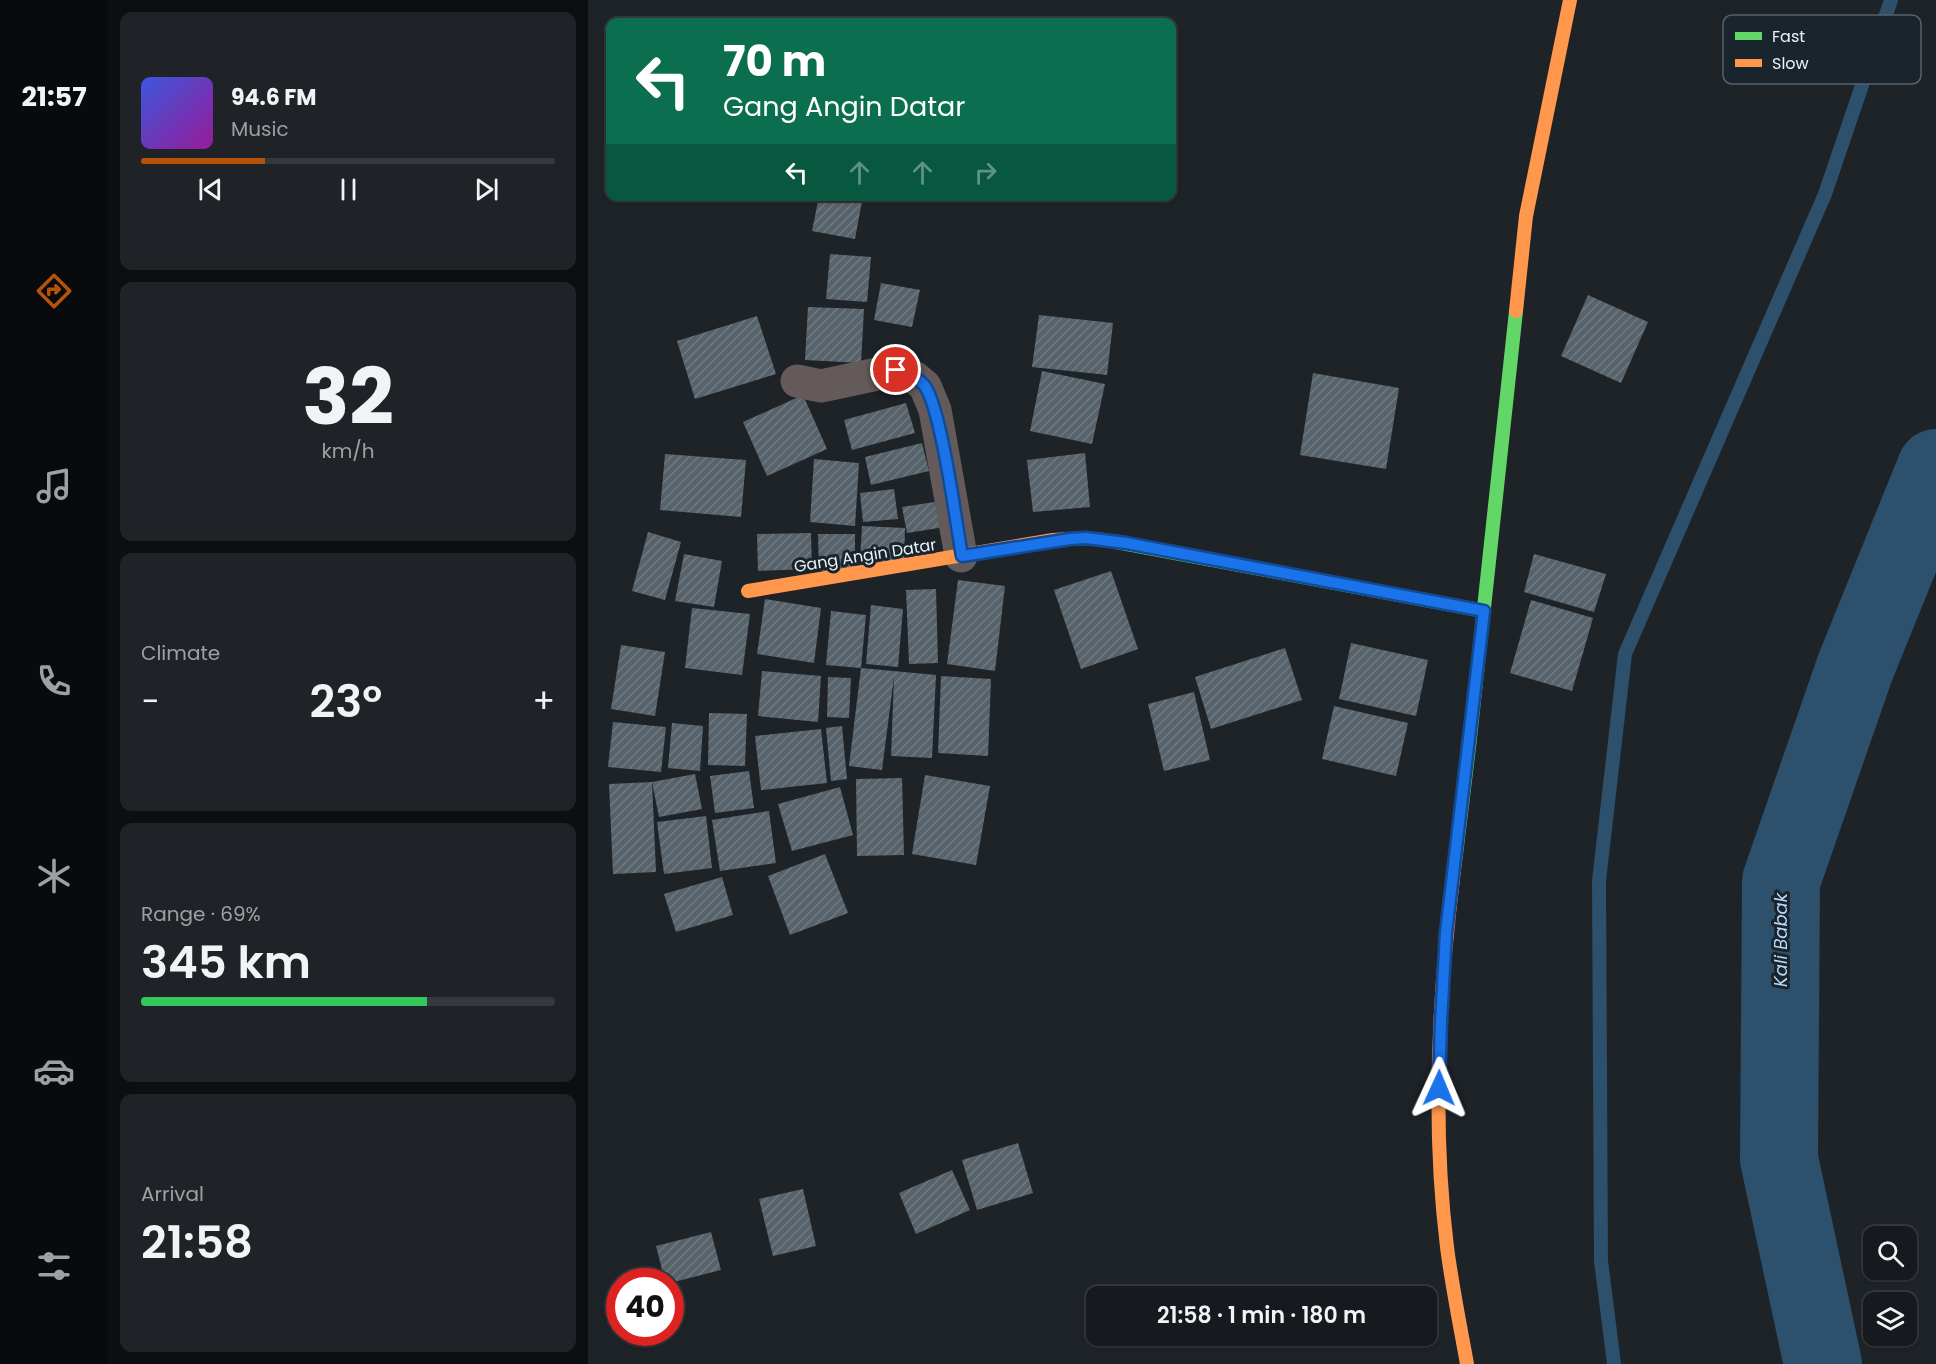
<!DOCTYPE html>
<html lang="en">
<head>
<meta charset="utf-8">
<style>
  body { margin:0; font-family:Poppins,sans-serif; background:#1f2327; color:#f1f3f6; height:100vh; display:flex; flex-direction:column; font-size:22px; white-space:nowrap }
  * { box-sizing:border-box; margin:0 }
  p { font-size:20px; color:#9ea1a4 }
  .icon { flex:none; width:33px; height:33px; fill:none; stroke:currentColor; stroke-width:2; stroke-linecap:round; stroke-linejoin:round }
  .map { position:relative; flex:1; overflow:hidden }
  .drawer { display:flex; flex-direction:column; gap:12px; padding:12px; background:#0c0e10; width:480px }
  .drawer>* { flex:none }
  .hud { position:absolute; left:18px; top:18px; width:570px; height:183px; border-radius:12px; box-shadow:0 2px 4px #0004,0 0 0 2px #35383c; background:#0b6e4f; color:#fff; overflow:hidden }
  .controls { position:absolute; left:1275px; top:1226px; display:grid; gap:12px }
  .controls a { display:grid; place-items:center; width:54px; height:54px; border-radius:12px; background:#161a1e; box-shadow:0 2px 4px #0004,0 0 0 2px #35383c; font-size:30px }
  .speed { position:absolute; left:18px; top:1268px; display:flex; gap:12px; font-size:30px; font-weight:700; text-align:center }
  .speed>* { display:grid; place-content:center; width:78px; height:78px; border-radius:50%; background:#161a1e; box-shadow:0 2px 4px #0004,0 0 0 2px #35383c; line-height:1 }
  .speed .limit { border:9px solid #d22; background:#fff; color:#111 }
  .pin { position:absolute; display:grid; place-items:center; width:51px; height:51px; color:#fff; margin:-26px; border:3px solid #fff; border-radius:50%; box-shadow:0 2px 6px #0007 }
  .me { position:absolute; width:66px; margin:-33px; rotate:1deg; stroke-linejoin:round; filter:drop-shadow(0 0 4px #0008) }
  .turn { display:flex; align-items:center; gap:21px; height:126px; padding:0 18px; font-size:27px }
  .turn .icon { width:78px; height:78px; stroke-width:2.5 }
  .turn b { display:block; font-size:42px; line-height:51px }
  .lanes { display:flex; align-items:center; height:57px; padding:0 18px; background:#0003; justify-content:center; gap:30px; direction:ltr }
  .lanes .off { opacity:.35 }
  .big { font-size:45px; font-weight:600; line-height:1.1 }
  .drawer .tile { flex:1; display:flex; flex-direction:column; justify-content:center; gap:9px; min-width:0; padding:0 21px; border-radius:12px; background:#1f2327 }
  .drawer .dial { align-items:center; gap:0 }
  .dial b { font-size:78px; line-height:1 }
  .song { display:flex; align-items:center; gap:18px }
  .cover { width:72px; height:72px; border-radius:9px; background:linear-gradient(135deg,hsl(230 70% 55%),hsl(300 70% 35%)) }
  .played { height:6px; border-radius:3px; background:linear-gradient(90deg,#b45309 30%,#35383c 30%) }
  .keys { display:flex; justify-content:space-around; direction:ltr }
  .heat { display:flex; justify-content:space-between; align-items:center; font-size:33px; direction:ltr }
  .charge { height:9px; border-radius:4px; background:linear-gradient(90deg,#34c759 69%,#35383c 0) }
  .trip { position:absolute; left:498px; top:1286px; width:351px; height:60px; border-radius:12px; background:#161a1e; box-shadow:0 2px 4px #0004,0 0 0 2px #35383c; font-weight:600; line-height:60px; text-align:center }
  main { display:flex; flex:1; min-height:0 }
  .menu { display:flex; flex-direction:column; width:108px; justify-content:space-around; align-items:center; background:#090a0c; color:#9ea1a4 }
  .menu .icon { width:42px; height:42px }
  .menu .current { color:#b45309 }
  .menu b { font-size:27px; color:#f1f3f6 }
  .map>svg:first-child { display:block }
</style>
</head>
<body>
<main>
<nav class="menu">
<b>21:57</b>
<svg class="icon current" aria-label="directions" viewBox="0 0 24 24"><path d="M12 3l9 9-9 9-9-9zM9 14v-3h6M13 9l2 2-2 2"/></svg>
<svg class="icon" aria-label="music" viewBox="0 0 24 24"><path d="M9 18V5l10-2v13"/><circle cx="6" cy="18" r="3"/><circle cx="16" cy="16" r="3"/></svg>
<svg class="icon" aria-label="phone" viewBox="0 0 24 24"><path d="M5 4h4l2 5-3 2q2 4 5 5l2-3 5 2v4C11 20 4 13 5 4z"/></svg>
<svg class="icon" aria-label="climate" viewBox="0 0 24 24"><path d="M12 3v18M4 7l16 10M4 17L20 7"/></svg>
<svg class="icon" aria-label="car" viewBox="0 0 24 24"><path d="M5 17H2v-5l4-1 3-4h7l3 4 3 1v5h-3M9 17h6M6 11h13"/><circle cx="7" cy="17" r="2"/><circle cx="17" cy="17" r="2"/></svg>
<svg class="icon" aria-label="filters" viewBox="0 0 24 24"><path d="M4 7h16M4 17h16"/><circle cx="9" cy="7" r="2"/><circle cx="15" cy="17" r="2"/></svg>
</nav>
<section class="drawer">
<div class="tile">
<div class="song"><i class="cover"></i><div><b>94.6 FM</b><p>Music</p></div></div>
<div class="played"></div>
<div class="keys"><svg class="icon" aria-label="previous" viewBox="0 0 24 24"><path d="M18 5L8 12l10 7zM5 5v14"/></svg><svg class="icon" aria-label="pause" viewBox="0 0 24 24"><path d="M8 5v14M16 5v14"/></svg><svg class="icon" aria-label="next" viewBox="0 0 24 24"><path d="M6 5l10 7-10 7zM19 5v14"/></svg></div>
</div>
<div class="tile dial"><b>32</b><p>km/h</p></div>
<div class="tile"><p>Climate</p>
<div class="heat"><a>−</a><b class="big">23°</b><a>+</a></div>
</div>
<div class="tile"><p>Range · 69%</p><b class="big">345 km</b><div class="charge"></div></div>
<div class="tile"><p>Arrival</p><b class="big">21:58</b></div>
</section>
<div class="map">
<svg width="1348" height="1364" viewBox="0 0 1348 1364">
  <defs>
    <pattern id="building-hatch" width="6" height="6" patternUnits="userSpaceOnUse" patternTransform="scale(1.5)"><rect width="6" height="6" fill="#57626a"/><path d="M-1 1l2-2M0 6l6-6M5 7l2-2" fill="none" stroke="#6f7980"/></pattern>
  </defs>
  <rect width="100%" height="100%" fill="#1e2328"/>
  <g fill="none" stroke-linecap="round" stroke-linejoin="round">
    <path stroke="#2d506d" stroke-width="14" d="M1026,1364L1013,1261L1011,881L1037,654L1237,194L1303,0"/>
    <path stroke="#2d506d" stroke-width="78" d="M1235,1364L1191,1159L1193,881L1267,668L1348,468"/>
  </g>
  <g fill="url(#building-hatch)">
    <path d="M231,196H275L267,239L224,231Z"/>
    <path d="M242,254L283,257L279,302L238,299Z"/>
    <path d="M293,283L332,290L324,327L286,320Z"/>
    <path d="M1000,295L1060,322L1033,383L973,356Z"/>
    <path d="M220,307L276,309L273,363L217,360Z"/>
    <path d="M451,315L525,323L519,375L444,367Z"/>
    <path d="M169,316L188,374L107,399L89,341Z"/>
    <path d="M454,371L517,384L504,444L442,431Z"/>
    <path d="M725,373L811,388L798,469L712,455Z"/>
    <path d="M215,395L239,449L179,476L155,422Z"/>
    <path d="M318,403L327,433L264,450L256,420Z"/>
    <path d="M334,443L341,471L283,485L277,457Z"/>
    <path d="M497,453L502,507L445,512L439,460Z"/>
    <path d="M77,454L158,460L153,517L72,510Z"/>
    <path d="M226,459L271,463L267,526L222,522Z"/>
    <path d="M306,489L310,519L275,522L272,493Z"/>
    <path d="M353,501L357,527L319,533L314,507Z"/>
    <path d="M274,526L317,528L316,564L272,561Z"/>
    <path d="M60,532L93,542L77,600L44,591Z"/>
    <path d="M223,533L224,569L170,571L169,534Z"/>
    <path d="M230,534H267V571H231Z"/>
    <path d="M96,554L134,561L126,607L87,601Z"/>
    <path d="M946,554L1018,574L1006,612L936,592Z"/>
    <path d="M523,571L550,649L493,669L466,590Z"/>
    <path d="M370,580L417,586L407,671L359,664Z"/>
    <path d="M348,589L350,663L321,664L318,590Z"/>
    <path d="M177,599L233,608L226,663L169,654Z"/>
    <path d="M943,600L1005,618L984,691L922,673Z"/>
    <path d="M283,605L315,609L310,667L278,664Z"/>
    <path d="M104,608L162,614L154,675L97,668Z"/>
    <path d="M243,611L278,615L273,668L238,665Z"/>
    <path d="M763,643L840,660L828,716L751,699Z"/>
    <path d="M33,645L77,652L67,716L23,709Z"/>
    <path d="M697,648L714,700L623,729L607,677Z"/>
    <path d="M273,668L348,675L344,758L303,756L306,677L294,770L261,766Z"/>
    <path d="M174,671L233,676L230,722L170,716Z"/>
    <path d="M353,676L403,679L400,756L350,753Z"/>
    <path d="M240,677L263,678L261,718L239,717Z"/>
    <path d="M606,692L622,760L576,771L560,704Z"/>
    <path d="M746,706L820,723L808,776L734,759Z"/>
    <path d="M121,713L159,714L157,766L120,765Z"/>
    <path d="M25,722L78,727L73,772L20,767Z"/>
    <path d="M84,723L115,726L112,771L80,768Z"/>
    <path d="M254,726L259,779L243,781L238,728Z"/>
    <path d="M233,729L239,783L173,790L167,736Z"/>
    <path d="M161,771L166,808L127,813L122,776Z"/>
    <path d="M107,774L114,809L71,817L64,782Z"/>
    <path d="M337,775L402,786L388,865L324,854Z"/>
    <path d="M314,778L316,855L269,856L268,779Z"/>
    <path d="M64,782L68,872L25,874L21,784Z"/>
    <path d="M252,787L265,835L204,851L190,804Z"/>
    <path d="M181,811L188,863L132,871L124,820Z"/>
    <path d="M118,816L124,868L76,874L69,822Z"/>
    <path d="M237,854L260,913L202,935L180,876Z"/>
    <path d="M134,877L145,915L88,932L76,894Z"/>
    <path d="M430,1143L445,1193L389,1210L374,1160Z"/>
    <path d="M364,1170L382,1210L328,1234L311,1193Z"/>
    <path d="M215,1189L228,1246L185,1256L171,1199Z"/>
    <path d="M123,1232L133,1270L82,1283V1281H77L68,1246Z"/>
  </g>
  <g fill="none" stroke-linecap="round" stroke-linejoin="round">
    <path stroke="#635a59" stroke-width="33" d="M209,381L233,386L308,370L326,377L337,386L347,410L373,556"/>
    <g stroke="#63d668" stroke-width="14">
      <path d="M523,541L896,611"/>
      <path d="M865,879L881,747L928,311"/>
    </g>
    <g stroke="#ff974d" stroke-width="14">
      <path d="M928,311L938,216L982,0"/>
      <path d="M160,591L465,540L498,538L523,541"/>
      <path d="M865,879C850,1000 844,1126 859,1247C864,1286 872,1325 879,1364"/>
    </g>
  </g>
  <g fill="none" stroke-linecap="round" stroke-linejoin="round">
    <defs>
      <path id="route" d="M308,370C318,374 329,377 336,385C353,406 368,523 374,556L482,539L498,538L538,543L896,611L858,933L853,1021L851,1088"/>
    </defs>
    <use href="#route" stroke="#114b97" stroke-width="15"/>
    <use href="#route" stroke="#1a73e8" stroke-width="10"/>
  </g>
  <g text-anchor="middle" stroke-width="6" stroke-linejoin="round" paint-order="stroke">
    <g font-size="16" fill="#ebf2f7" stroke="#1a242c">
      <text transform="translate(277 555) rotate(-9)" y="6">Gang Angin Datar</text>
    </g>
    <g font-size="18" font-style="italic" fill="#b7dbfb" stroke="#1a242c">
      <text transform="translate(1193 940) rotate(-90)" y="6">Kali Babak</text>
    </g>
  </g>
  <rect x="1135" y="15" width="198" height="69" rx="9" fill="#1a242c" stroke="#596269" stroke-width="1.5"/>
  <rect x="1147" y="32" width="27" height="8" fill="#63d668"/>
  <rect x="1147" y="59" width="27" height="8" fill="#ff974d"/>
  <g font-size="16" fill="#ebf2f7">
    <text x="1184" y="42">Fast</text>
    <text x="1184" y="69">Slow</text>
  </g>
</svg>
<div class="controls">
<a><svg class="icon" aria-label="search" viewBox="0 0 24 24"><circle cx="10" cy="10" r="6"/><path d="M15 15l6 6"/></svg></a>
<a><svg class="icon" aria-label="layers" viewBox="0 0 24 24"><path d="M12 4l9 5-9 5-9-5zM3 14l9 5 9-5"/></svg></a>
</div>
<div class="speed"><div class="limit">40</div></div>
<div class="pin" style="left:308px;top:370px;background:#d93025"><svg class="icon" aria-label="arrive" viewBox="0 0 24 24"><path d="M6 21V4h12l-3 4 3 4H6"/></svg></div>
<svg class="me" style="left:851px;top:1088px" viewBox="-20 -20 40 40"><path d="M0-17L14 15 0 8-14 15z" fill="#1a73e8" stroke="#fff" stroke-width="4"/></svg>
<div class="trip">21:58 · 1 min · 180 m</div>
<div class="hud">
<div class="turn"><svg class="icon" aria-label="left" viewBox="0 0 24 24"><path d="M17 20v-9H6M10 6l-5 5 5 5"/></svg><div><b>70 m</b>Gang Angin Datar</div></div>
<div class="lanes"><svg class="icon" aria-label="left" viewBox="0 0 24 24"><path d="M17 20v-9H6M10 6l-5 5 5 5"/></svg><svg class="icon off" aria-label="ahead" viewBox="0 0 24 24"><path d="M12 20V5M6 11l6-6 6 6"/></svg><svg class="icon off" aria-label="ahead" viewBox="0 0 24 24"><path d="M12 20V5M6 11l6-6 6 6"/></svg><svg class="icon off" aria-label="right" viewBox="0 0 24 24"><path d="M7 20v-9h11M14 6l5 5-5 5"/></svg></div>
</div>
</div>
</main>
</body>
</html>
